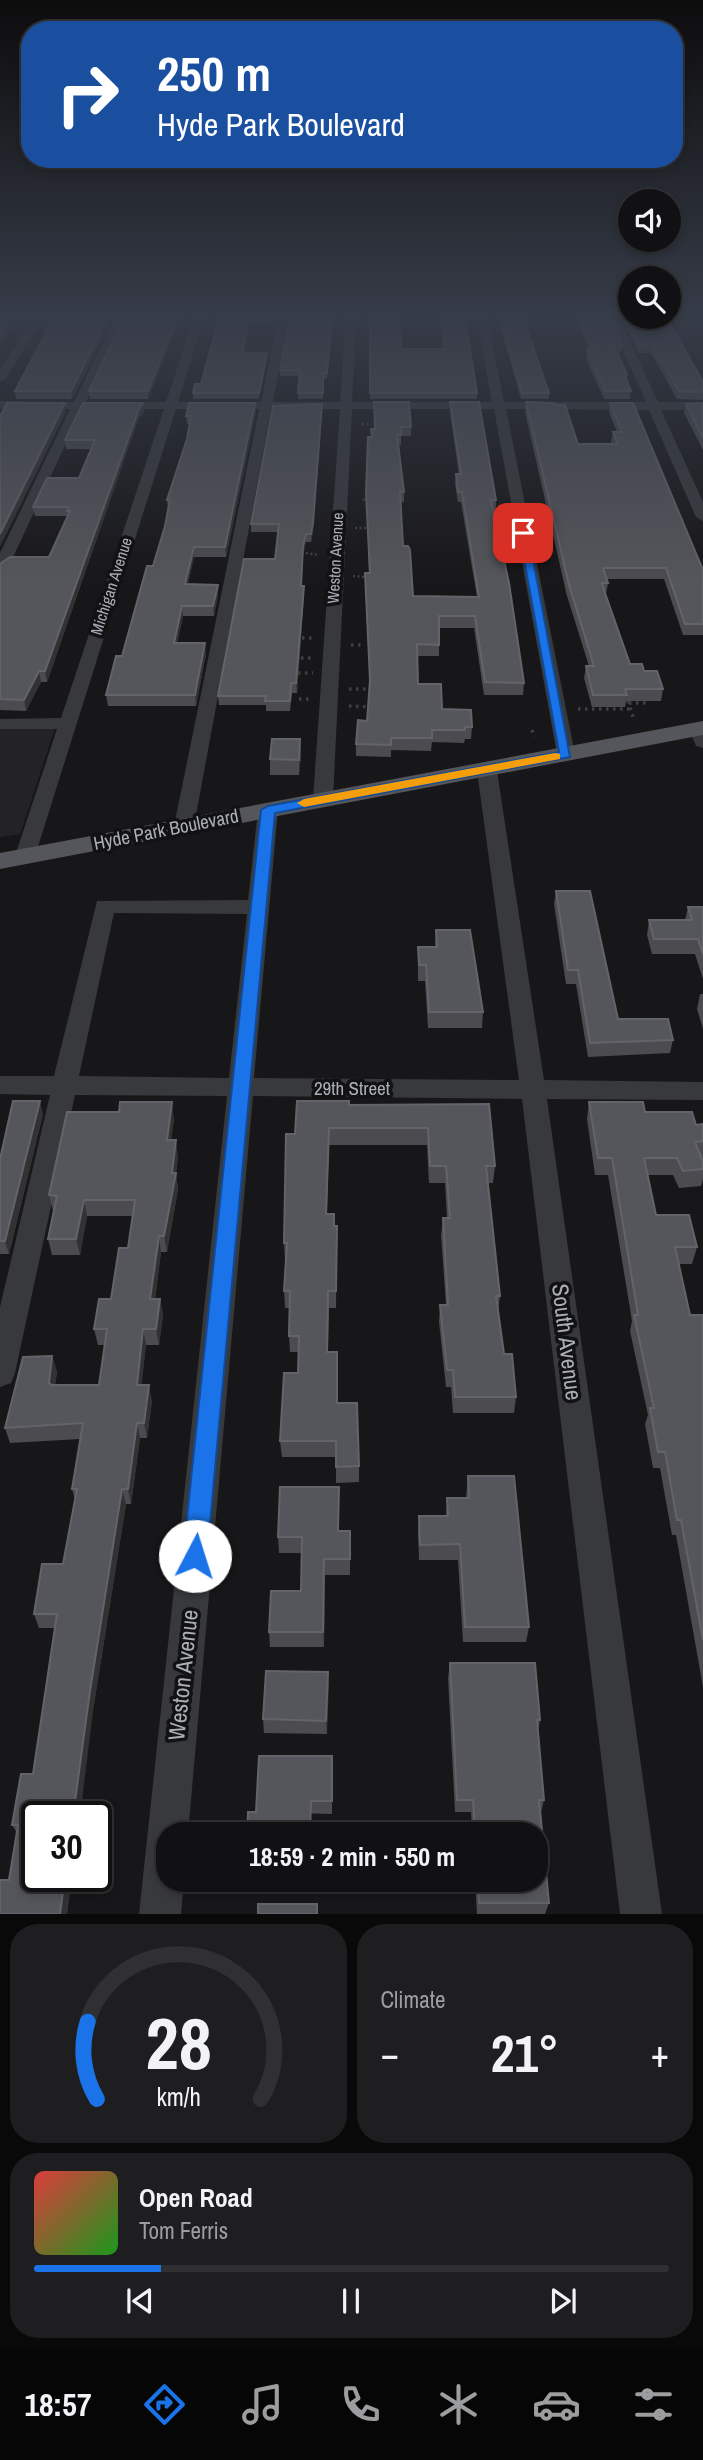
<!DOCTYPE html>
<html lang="en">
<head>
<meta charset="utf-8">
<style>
  body { margin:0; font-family:"Archivo Narrow",sans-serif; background:#1e1e20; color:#f1f3f6; height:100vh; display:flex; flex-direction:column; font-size:26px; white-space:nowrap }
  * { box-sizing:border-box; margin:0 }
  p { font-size:23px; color:#9c9d9f }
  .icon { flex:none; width:38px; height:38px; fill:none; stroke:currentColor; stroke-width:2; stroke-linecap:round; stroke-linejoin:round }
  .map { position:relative; height:1914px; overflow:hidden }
  .details { display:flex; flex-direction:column; gap:10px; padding:10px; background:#09090a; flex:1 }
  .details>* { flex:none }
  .guide { position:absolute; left:21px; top:21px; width:662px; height:147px; border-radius:28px; box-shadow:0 4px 10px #0003,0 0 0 2px #303032; background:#1a4fa0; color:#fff; overflow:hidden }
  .tools { position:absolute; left:618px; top:189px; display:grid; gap:14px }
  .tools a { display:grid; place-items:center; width:63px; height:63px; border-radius:50%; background:#111012; box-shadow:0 4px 10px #0003,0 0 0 2px #303032; font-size:35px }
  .speed { position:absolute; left:21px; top:1801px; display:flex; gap:14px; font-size:35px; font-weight:700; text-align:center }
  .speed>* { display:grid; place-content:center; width:91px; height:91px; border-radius:50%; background:#111012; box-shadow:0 4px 10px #0003,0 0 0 2px #303032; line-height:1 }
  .speed .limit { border:4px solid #111; border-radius:10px; background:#fff; color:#111 }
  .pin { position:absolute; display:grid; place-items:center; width:60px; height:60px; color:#fff; margin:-30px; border-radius:14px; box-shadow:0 4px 10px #0006 }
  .me { position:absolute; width:77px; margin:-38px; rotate:5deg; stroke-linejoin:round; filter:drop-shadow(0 0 5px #0008) }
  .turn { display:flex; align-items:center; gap:24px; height:147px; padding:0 21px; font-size:32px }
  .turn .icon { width:91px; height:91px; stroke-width:2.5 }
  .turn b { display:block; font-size:49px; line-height:60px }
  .big { font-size:52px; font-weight:700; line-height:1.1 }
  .details .card { flex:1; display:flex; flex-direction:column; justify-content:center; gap:10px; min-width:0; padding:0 24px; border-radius:28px; background:#1e1e20 }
  .details .dial { align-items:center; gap:0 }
  .dial svg { height:182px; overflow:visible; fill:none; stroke:#303032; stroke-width:7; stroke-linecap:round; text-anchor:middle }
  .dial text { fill:#f1f3f6; stroke:none }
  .song { display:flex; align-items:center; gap:21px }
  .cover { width:84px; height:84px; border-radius:10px; background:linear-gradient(135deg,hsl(0 70% 55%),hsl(120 70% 35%)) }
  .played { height:7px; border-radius:4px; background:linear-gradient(90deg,#1a73e8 20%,#303032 20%) }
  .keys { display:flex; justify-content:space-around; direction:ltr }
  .heat { display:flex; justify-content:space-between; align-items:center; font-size:38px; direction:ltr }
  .details .tiles { flex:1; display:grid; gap:10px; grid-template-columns:1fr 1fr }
  .card:last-child { grid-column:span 2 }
  .trip { position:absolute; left:156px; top:1822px; width:392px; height:70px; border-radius:28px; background:#111012; box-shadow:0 4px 10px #0003,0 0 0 2px #303032; font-weight:700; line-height:70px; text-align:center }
  .tab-bar { display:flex; height:112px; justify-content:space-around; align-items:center; background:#070607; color:#9c9d9f }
  .tab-bar .icon { width:49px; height:49px }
  .tab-bar .current { color:#1a73e8 }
  .tab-bar b { font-size:32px; color:#f1f3f6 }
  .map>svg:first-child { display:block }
</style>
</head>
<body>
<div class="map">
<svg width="703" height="1914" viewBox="0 0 703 1914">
  <rect width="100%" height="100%" fill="#171618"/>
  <path fill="#232325" d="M0,728H55L20,834L0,837Z"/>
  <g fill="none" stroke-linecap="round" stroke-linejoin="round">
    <g stroke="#3e4044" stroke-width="2.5" stroke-dasharray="2 2.5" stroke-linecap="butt">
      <path d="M362,424H372"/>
      <path d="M363,499L365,501"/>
      <path d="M355,528H366"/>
      <path d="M306,553L319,555"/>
      <path d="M353,576L365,577"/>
    </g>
    <g stroke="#3e4044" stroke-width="3.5" stroke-dasharray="2.5 4.5" stroke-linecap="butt">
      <path d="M302,638H316"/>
      <path d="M351,645H361"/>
      <path d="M301,658H314"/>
      <path d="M298,673H313"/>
      <path d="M349,689H366"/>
      <path d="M299,699H311"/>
      <path d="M628,701L634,720"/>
      <path d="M629,703H646"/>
      <path d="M349,706L369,707"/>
      <path d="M578,709H631"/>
      <path d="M532,730L534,737"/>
    </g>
    <g fill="#38393d" fill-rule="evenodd">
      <path d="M33,318H43L6,378L0,381V369Z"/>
      <path d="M115,318H125L86,402H166L194,318H204L178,402H261L278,318H288L273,402H340L346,318H356L352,402H492L477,318H487L504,402H646L609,318H619L658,402H703V410H661L703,502V521L696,517L649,410L506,409L575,754L573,758H559L557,754L494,409H352L333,799L330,803H316L313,799L340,409H271L194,826L191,830H177L174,826L259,409H176L35,856L25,862L18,860L15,856L57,729H0V719L61,718L164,409H82L8,568L0,573V553L70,409H0V401L74,402Z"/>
      <path d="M698,724L703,725V748L696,746L689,729Z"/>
      <path d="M487,765L497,771L544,1080L703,1082V1100L547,1099L662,1914H620L522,1099L253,1096L188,1834H168V1880H184L181,1914H139L227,1096L75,1095L15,1373L11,1383L0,1387V1307L50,1095L0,1094V1076H54L97,901L248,900L258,810L268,804L278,810L254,1078L519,1080L477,771ZM114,913L247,914L229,1078L79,1076Z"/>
    </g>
    <path fill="#54565b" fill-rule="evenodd" d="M703,721V735L0,869V853Z"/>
  </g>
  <g fill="#4b4b50">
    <path d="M0,318H31L28,321H18Z"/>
    <path d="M44,318H112L72,399H16L15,391L53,321H44Z"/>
    <path d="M124,318H180L148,399H90L89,391Z"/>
    <path d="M219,318H277L274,323H250L244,353L267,359L259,399H193V393L201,384Z"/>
    <path d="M288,318H332L327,379H324L323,399H298L299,376H280V370L289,318Z"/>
    <path d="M370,318L402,349H444L440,318H465L477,393V399H370Z"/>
    <path d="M498,318H523L549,393V399H521Z"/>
    <path d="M575,318H610L622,345L621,353H617L627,374L626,380L631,391L630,399H604L586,358L587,350H589Z"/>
    <path d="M622,318H667L703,382V400L677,399L651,353H638Z"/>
    <path d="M374,402L411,427V436H401V445H398L404,492V502H400L403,546L413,596L477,597L461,502H458L455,484L456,474H459L450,412V402L496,500V511H493L524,683L523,695H484L474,628H439V656H417L418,684L442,709L472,727L471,739H465L464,743L432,742L431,751L391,750V757L356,756V744L367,721L370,685L365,584V573H369L366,493L371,437L375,429Z"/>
    <path d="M526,402L555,405L578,444H612L611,442L613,432H617L609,412L610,403L703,570V635H683L664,579H607L608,583L606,594H605L630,664L644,671L663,689L661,701H626L625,707H592L584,678L586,666H589L567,596L525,412Z"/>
    <path d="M143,403L144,412L139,417L47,682H41L26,711L0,710V564L49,557L68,516H35L33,507L79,478L91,449H66L65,440Z"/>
    <path d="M703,403V450L684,413L686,404Z"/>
    <path d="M322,404L313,531L311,542H306L303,555L301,586H304V595L297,693H292L290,711H266V705H219L218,696L275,559L278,532H251V524Z"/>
    <path d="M256,412L226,557H194L188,584L218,595L214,616H183L177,643L206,654L196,706H108L106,695L122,656L153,566L165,526L168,510L167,500L187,439L190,424H187L186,416Z"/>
    <path d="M300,739L301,755L299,775H270V759Z"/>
    <path d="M556,891L618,1019L673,1040L670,1053L588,1057L576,984H566L554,904Z"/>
    <path d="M688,907H703V979L695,954H652L647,935L649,920H685Z"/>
    <path d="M436,930L483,1012L482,1028H428L425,981H418V947H435Z"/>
    <path d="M700,994H703V1029L697,1009Z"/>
    <path d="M589,1102L645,1112L696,1125L703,1124V1158H701L703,1162V1179L701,1186L679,1188L673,1175H647L656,1215L697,1247L692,1264H679L690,1315H703V1687L676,1535H672L660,1468H653L645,1424L648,1415L630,1331L632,1321L608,1175H595L587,1119Z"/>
    <path d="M489,1104L495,1166L493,1183H488L500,1296L498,1312L504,1354L516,1397L514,1413H453L451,1387H446L439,1322L440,1305H446L441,1235L443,1218H447L445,1183H429L427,1145H329L327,1214L334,1226H337L336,1308H329L328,1352L337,1403L359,1466V1482L336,1483V1457H282L280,1441L298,1373L299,1352H290L289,1336L290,1308H285L284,1291L286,1260H285L284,1243L295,1134L349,1105Z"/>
    <path d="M43,1114L9,1254H0V1159Z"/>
    <path d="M174,1119L171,1140L178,1156L176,1173L178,1189L167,1252H161L155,1299H160L163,1315L159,1345H146L141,1385L152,1401L147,1438H140L131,1504H126L94,1704L37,1876H72L67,1914H0L9,1880L17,1833L12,1825L33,1774L55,1628H39L34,1614L63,1564L75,1500L72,1489L80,1439L10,1443L5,1428L52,1356L57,1372L55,1385H99L105,1345H98L94,1329L111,1299L128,1248L133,1216H87L80,1255H52L48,1239L53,1211L49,1195Z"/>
    <path d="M468,1476L529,1627L526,1642H463L458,1560H419L418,1532L419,1516H446L447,1498H466Z"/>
    <path d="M339,1531H350V1575H325L324,1647H270L269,1632L301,1591L302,1553H279L278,1537Z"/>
    <path d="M450,1663L540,1720L538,1732L544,1800L541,1812L549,1903L545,1914H477L475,1880H536V1834H472L471,1812H455L448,1678Z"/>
    <path d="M328,1672L327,1734L264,1733L263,1719Z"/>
    <path d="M332,1756V1814L256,1812Z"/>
  </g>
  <g fill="#323235">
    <path d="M14,318H17L18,321L0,345V336Z"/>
    <path d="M108,318H112L72,399L71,391Z"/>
    <path d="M177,318H180L148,399V391Z"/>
    <path d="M249,318L250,323L243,359L242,353Z"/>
    <path d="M267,353V359L259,399V393Z"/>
    <path d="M65,403L66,412L0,547V534Z"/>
    <path d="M143,403L144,412L139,417L47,682L45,671L139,409Z"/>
    <path d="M255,403L256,412L226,557L225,547Z"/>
    <path d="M322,404L313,531L311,542V534Z"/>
    <path d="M306,534V542L303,555L301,595L303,546Z"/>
    <path d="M194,547V557L186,595L185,584Z"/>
    <path d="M218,585V595L214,616L213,606Z"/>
    <path d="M304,586V595L297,693L296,683Z"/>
    <path d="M182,606L183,616L175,654L174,643Z"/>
    <path d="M205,643L206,654L196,706L195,695Z"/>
    <path d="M39,671L41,682L26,711L24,700Z"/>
    <path d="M300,739L301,755L299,775V760Z"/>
    <path d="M40,1101L43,1114L9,1254L5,1241Z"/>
    <path d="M172,1102L174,1119L169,1156L167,1140Z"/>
    <path d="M329,1128V1145L326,1231V1214Z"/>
    <path d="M176,1140L178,1156L175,1179L176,1173L178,1189L167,1252L164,1236Z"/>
    <path d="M84,1200L87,1216L80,1255L76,1239Z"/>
    <path d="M159,1236L161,1252L153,1315L150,1299Z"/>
    <path d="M160,1299L163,1315L159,1345L156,1329Z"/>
    <path d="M143,1329L146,1345L140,1401L137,1385Z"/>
    <path d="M52,1356L57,1372L53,1399L49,1383Z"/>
    <path d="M149,1385L152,1401L147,1438L144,1423Z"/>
    <path d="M137,1423L140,1438L131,1504L128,1489Z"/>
    <path d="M122,1489L126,1504L94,1704L80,1816H73L90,1691Z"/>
    <path d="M324,1559L325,1575L324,1647L323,1632Z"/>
    <path d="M328,1672L329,1686L327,1734L326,1721Z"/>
    <path d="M65,1876H72L67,1914H60Z"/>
  </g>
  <g fill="#55565b" stroke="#636469" stroke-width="2">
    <path d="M0,318H14L0,336Z"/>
    <path d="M54,318H108L71,391H15Z"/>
    <path d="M124,318H177L148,391H89Z"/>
    <path d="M219,318H249L242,353H267L259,393H193L195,384H201Z"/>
    <path d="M290,318H332L327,373H323V393H298L300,370H280Z"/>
    <path d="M370,318H399L402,349H445L441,318H465L477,393H370Z"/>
    <path d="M500,318H523L549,393H522Z"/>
    <path d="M579,318H610L622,345H613L627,374H624L631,391H605L587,350H593Z"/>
    <path d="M626,318H667L703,382V392L679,391L652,345H639Z"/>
    <path d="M374,402H409L411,427H401V435H397L404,492H400L403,546H408L410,550L413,596L479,597L462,492H458L456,474H461L450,402H479L496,500H491L509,583L524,683L485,682L475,616H439V645L417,644L418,684H441L442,709L471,710L472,727H465V730H432V738H391V745L356,744L358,720L367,721L370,680L365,573H370L366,493L368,437H372L371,429H375Z"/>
    <path d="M526,402L554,403L555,405H565L578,444H618L613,432H622L610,403H633L703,570V624H685L666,568H603L608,583H602L605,593L630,664H642L644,671H657L663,689H625L627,695H593L586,666H594L569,585Z"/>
    <path d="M7,403H65L0,534V416Z"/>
    <path d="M83,403H143L139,409L45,671H39L24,700L0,699V564L10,557H49L70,511H67L69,507H33L47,478H79L95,440H65Z"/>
    <path d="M189,403H255L225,547H194L185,584L218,585L213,606H182L174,643H205L195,695H106L116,656H122L147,566H153L165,526L170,500H167L187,439L191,416H186Z"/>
    <path d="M703,403V438L686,404Z"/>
    <path d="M322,404L313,523L311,534H306L303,546L301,586H304L296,683H291L290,701H265L266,696H218L244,559H275L279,524H251L273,406Z"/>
    <path d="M272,739H300L299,760L270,759Z"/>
    <path d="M556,891H590L618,1019H668L673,1040L590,1043L578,970H568Z"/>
    <path d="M688,907H703V954L698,939H654L649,920H692Z"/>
    <path d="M436,930H470L483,1012H429L426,965H419L418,947H437Z"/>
    <path d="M13,1101H40L5,1241H0V1159Z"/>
    <path d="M297,1101H349V1105L489,1104L495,1166H486L500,1296H496L504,1354H512L516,1397H455L453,1370H447L440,1305H448L443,1218H450L446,1166H430L428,1128H329L326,1214H334V1226H337L336,1291H328L327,1352H337V1403H357L359,1466L336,1467V1441H280L284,1373H298L299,1336H289L290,1291H284L287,1243H284L286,1134H295Z"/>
    <path d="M120,1102H172L167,1140H176L172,1173H176L164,1236H159L150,1299H160L156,1329H143L137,1385H149L144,1423H137L128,1489H122L90,1691L73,1816H37V1876H65L60,1914H0V1880H9L18,1825H12L21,1774H33L57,1614H34L42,1564H63L77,1489H72L83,1423L5,1428L23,1357L52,1356L49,1383L52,1385H99L107,1329H94L99,1299H111L119,1248H128L135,1200H84L76,1239H48L57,1196L49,1195L67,1112H119Z"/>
    <path d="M589,1102H643L645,1112H692L696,1125L703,1124V1141L695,1142L703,1162V1169L683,1171L677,1158H644L656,1215H689L697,1247H675L690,1315H703V1640L681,1520H677L665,1452H658L650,1408H654L634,1315H638L612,1158H598Z"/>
    <path d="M468,1476H514L529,1627H465L460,1544L420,1545L419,1516H448L447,1498H469Z"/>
    <path d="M280,1487H339L338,1531H350V1559H324L323,1632H269L271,1591H301L302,1537H278Z"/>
    <path d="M450,1663H535L540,1720H537L544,1800H539L549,1903H479L478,1880H536V1834H475L473,1800H457Z"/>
    <path d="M266,1671L328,1672L326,1721L263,1719Z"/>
    <path d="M259,1756H332V1801H311L310,1834H247L248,1812H256Z"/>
    <rect x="258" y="1904" width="59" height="10"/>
  </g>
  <linearGradient id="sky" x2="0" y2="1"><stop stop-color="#0d0c0d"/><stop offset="0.54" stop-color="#363c48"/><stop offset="1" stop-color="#363c48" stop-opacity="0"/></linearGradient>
  <rect width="703" height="586" fill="url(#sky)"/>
  <path fill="#1a73e8" stroke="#114b97" stroke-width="2" d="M519,531L528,533L570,757L275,813L207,1556L203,1564L195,1568L186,1564L183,1556L261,810L268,806L559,752Z"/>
  <path fill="#f59e0b" d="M555,753L560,754V759L304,807L297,803L304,799Z"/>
  <g text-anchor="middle" stroke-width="7" stroke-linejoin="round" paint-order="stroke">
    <g font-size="16" fill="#aaaeb7" stroke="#121113">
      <text transform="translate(335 558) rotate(-87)" y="6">Weston Avenue</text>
      <text transform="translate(111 586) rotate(-72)" y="6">Michigan Avenue</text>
    </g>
    <g font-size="19" fill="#aaaeb7" stroke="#121113">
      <text transform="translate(166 829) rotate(-11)" y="7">Hyde Park Boulevard</text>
      <text x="352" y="1095">29th Street</text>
    </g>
    <g font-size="23" fill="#aaaeb7" stroke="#121113">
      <text transform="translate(567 1342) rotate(83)" y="8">South Avenue</text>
      <text transform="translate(183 1675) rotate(-84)" y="8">Weston Avenue</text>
    </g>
  </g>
</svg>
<div class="tools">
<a><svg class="icon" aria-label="sound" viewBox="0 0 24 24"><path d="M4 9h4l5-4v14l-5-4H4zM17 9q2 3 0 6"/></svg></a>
<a><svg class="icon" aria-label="search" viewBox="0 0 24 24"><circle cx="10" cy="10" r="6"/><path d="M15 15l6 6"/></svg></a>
</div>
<div class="speed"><div class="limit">30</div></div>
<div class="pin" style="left:523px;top:533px;background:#d93025"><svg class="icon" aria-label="arrive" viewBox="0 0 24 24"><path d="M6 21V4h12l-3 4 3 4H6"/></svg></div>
<svg class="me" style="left:195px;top:1556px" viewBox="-20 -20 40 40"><circle r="19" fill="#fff"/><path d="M0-13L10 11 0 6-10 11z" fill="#1a73e8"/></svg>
<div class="trip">18:59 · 2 min · 550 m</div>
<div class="guide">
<div class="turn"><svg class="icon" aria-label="right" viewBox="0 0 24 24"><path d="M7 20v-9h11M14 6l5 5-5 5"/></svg><div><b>250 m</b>Hyde Park Boulevard</div></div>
</div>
</div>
<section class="details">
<div class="tiles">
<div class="card dial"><svg viewBox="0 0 100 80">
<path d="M14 69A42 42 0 1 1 86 69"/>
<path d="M14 69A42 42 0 0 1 10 35" stroke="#1a73e8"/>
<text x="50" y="56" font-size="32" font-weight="700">28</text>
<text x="50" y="72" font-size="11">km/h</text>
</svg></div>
<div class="card"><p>Climate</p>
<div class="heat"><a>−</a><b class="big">21°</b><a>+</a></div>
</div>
<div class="card">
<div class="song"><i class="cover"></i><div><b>Open Road</b><p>Tom Ferris</p></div></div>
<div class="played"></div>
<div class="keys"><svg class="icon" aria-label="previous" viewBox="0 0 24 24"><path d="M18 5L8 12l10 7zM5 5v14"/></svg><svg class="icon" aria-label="pause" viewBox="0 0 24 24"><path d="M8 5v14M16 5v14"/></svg><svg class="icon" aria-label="next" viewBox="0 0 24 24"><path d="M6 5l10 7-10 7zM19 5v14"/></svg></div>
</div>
</div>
</section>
<nav class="tab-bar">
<b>18:57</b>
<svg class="icon current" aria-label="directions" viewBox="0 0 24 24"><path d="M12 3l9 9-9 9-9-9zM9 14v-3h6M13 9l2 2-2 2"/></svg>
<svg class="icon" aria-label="music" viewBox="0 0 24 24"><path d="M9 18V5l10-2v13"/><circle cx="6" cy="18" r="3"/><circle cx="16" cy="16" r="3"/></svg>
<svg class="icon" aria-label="phone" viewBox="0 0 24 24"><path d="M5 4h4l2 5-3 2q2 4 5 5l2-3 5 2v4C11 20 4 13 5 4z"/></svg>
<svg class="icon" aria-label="climate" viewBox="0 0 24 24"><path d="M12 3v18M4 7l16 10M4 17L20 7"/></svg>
<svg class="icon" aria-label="car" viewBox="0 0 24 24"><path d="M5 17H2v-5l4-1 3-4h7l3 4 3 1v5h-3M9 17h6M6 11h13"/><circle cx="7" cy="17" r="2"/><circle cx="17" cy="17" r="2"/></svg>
<svg class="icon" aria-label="filters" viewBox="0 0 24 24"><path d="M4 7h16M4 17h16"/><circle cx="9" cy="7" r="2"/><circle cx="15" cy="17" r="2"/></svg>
</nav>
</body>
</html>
